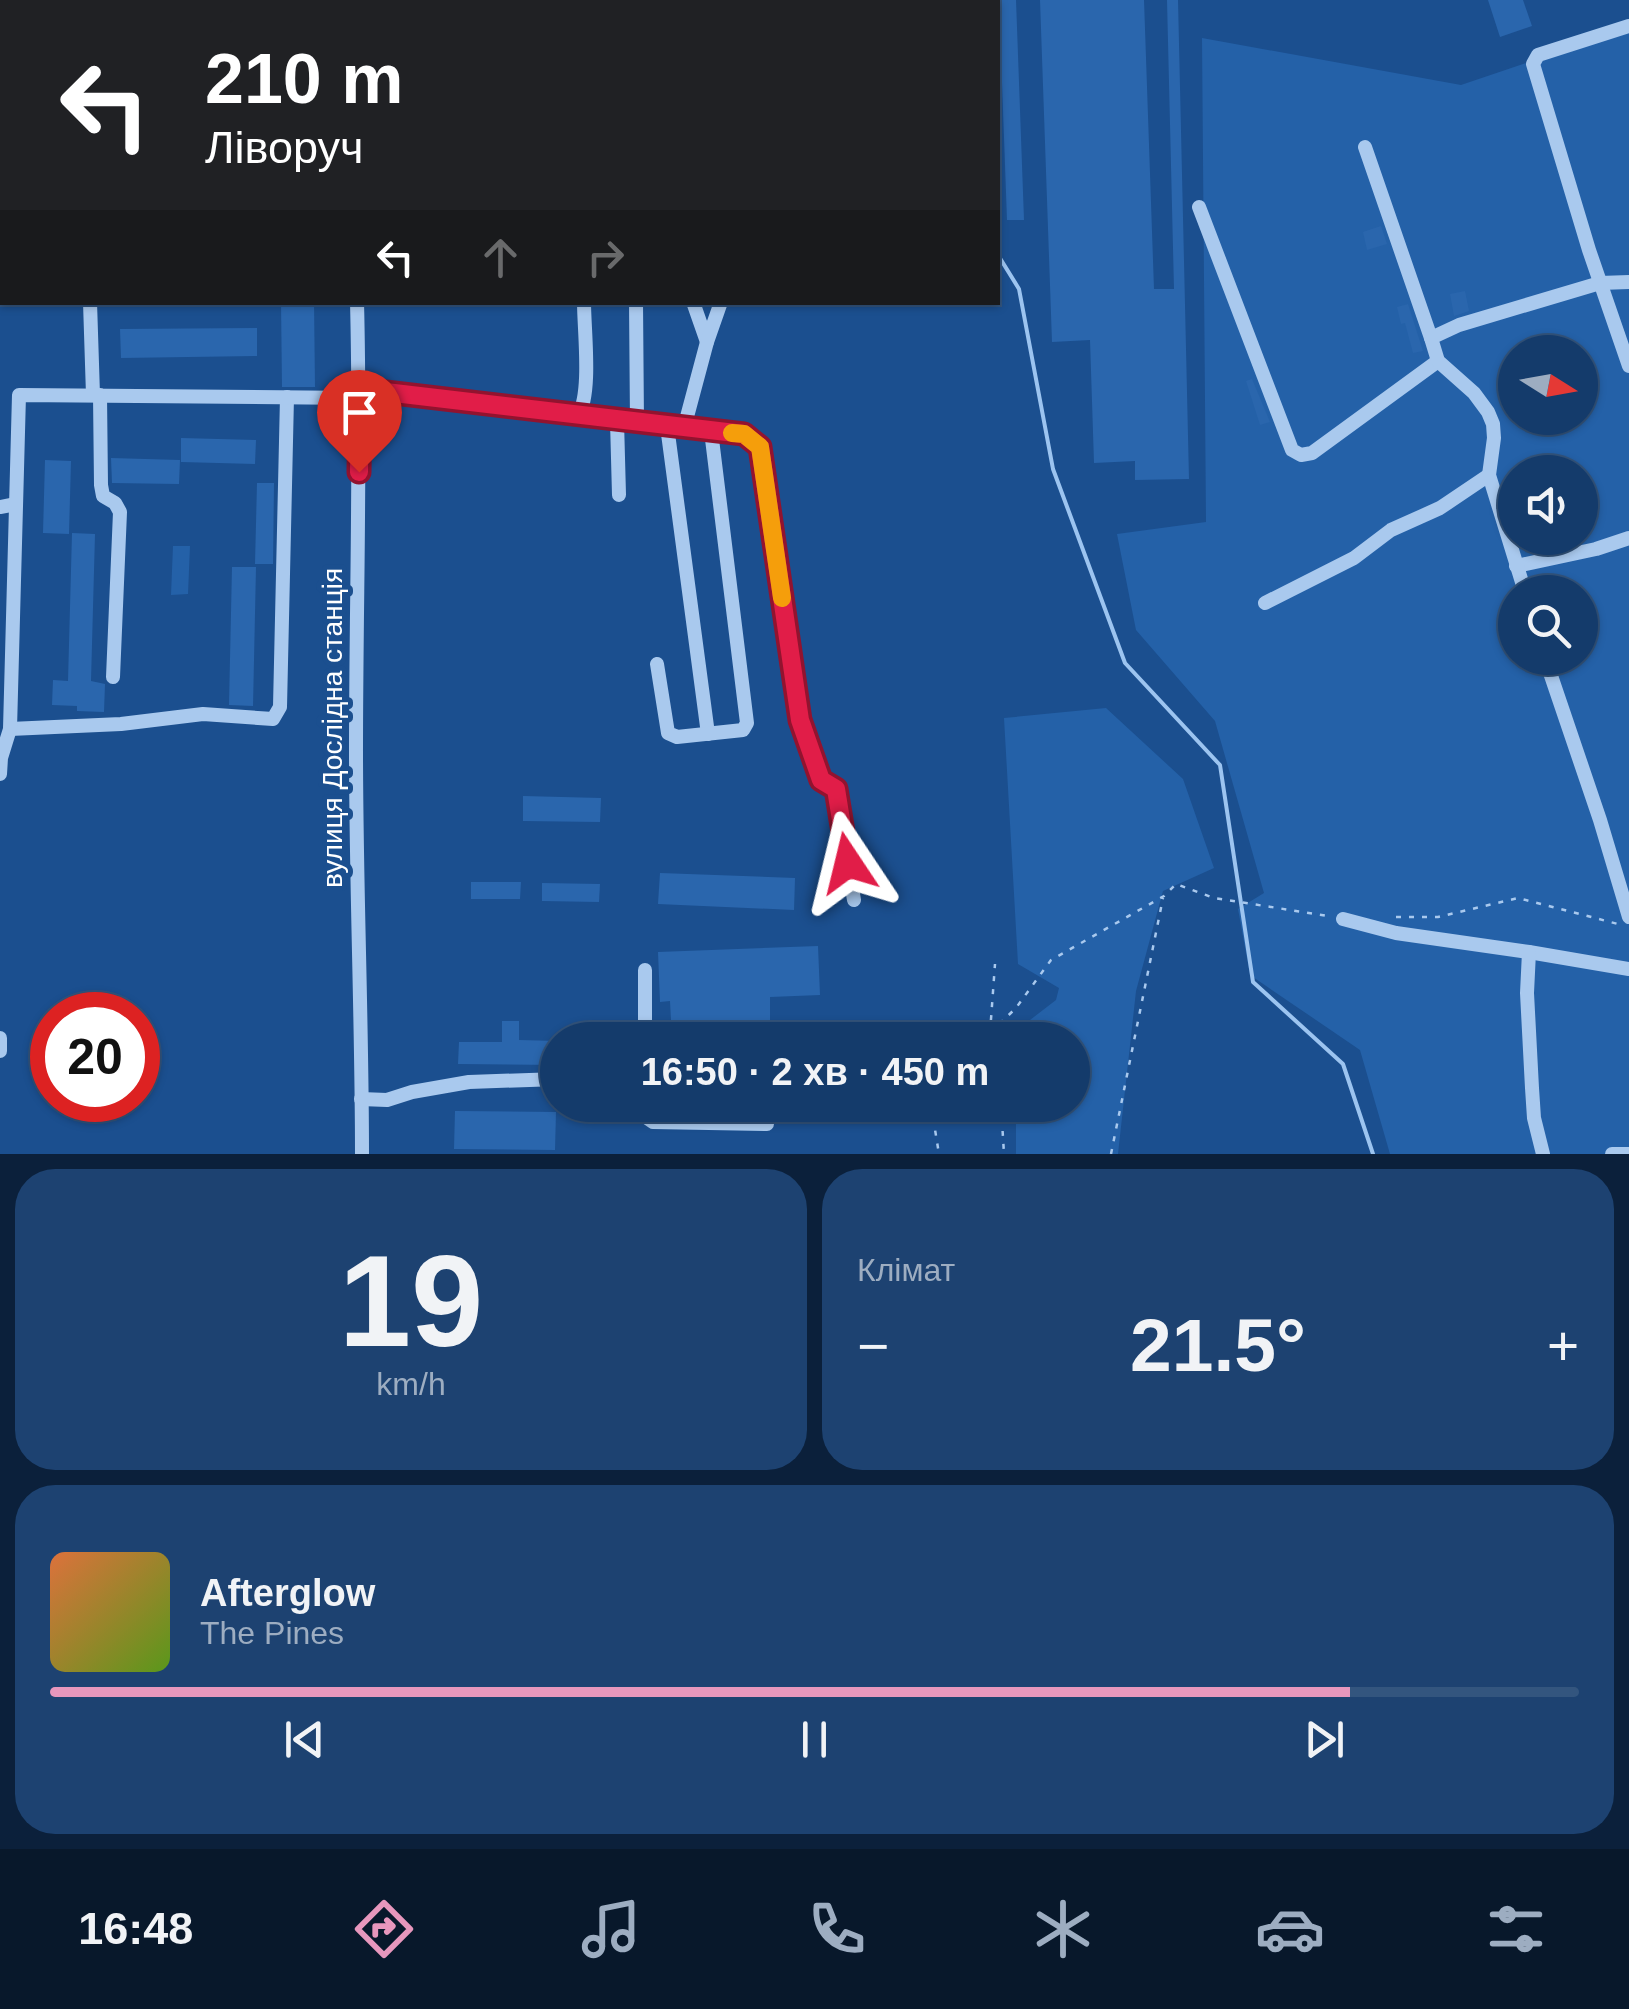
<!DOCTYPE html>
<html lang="uk">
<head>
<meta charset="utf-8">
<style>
  body { margin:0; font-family:Arial,sans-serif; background:#1d4271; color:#f1f3f6; height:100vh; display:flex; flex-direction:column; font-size:38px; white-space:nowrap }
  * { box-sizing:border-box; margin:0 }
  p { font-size:32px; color:#9dadc1 }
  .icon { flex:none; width:55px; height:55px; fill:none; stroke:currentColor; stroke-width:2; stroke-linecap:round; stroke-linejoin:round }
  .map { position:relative; height:1154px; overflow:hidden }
  .side { display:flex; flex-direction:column; gap:15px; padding:15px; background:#0b203b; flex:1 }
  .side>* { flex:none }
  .guide { position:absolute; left:0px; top:0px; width:1000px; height:305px; box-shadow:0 2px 8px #0004,0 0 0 2px #33557e; background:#202124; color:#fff; overflow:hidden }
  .needle { width:65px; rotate:101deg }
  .fabs { position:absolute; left:1498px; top:335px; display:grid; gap:20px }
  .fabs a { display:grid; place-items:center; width:100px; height:100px; border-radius:50%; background:#143b6b; box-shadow:0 2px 8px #0004,0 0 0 2px #33557e; font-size:50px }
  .speed { position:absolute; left:30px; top:992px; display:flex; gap:20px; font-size:50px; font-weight:700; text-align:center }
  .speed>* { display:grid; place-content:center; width:130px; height:130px; border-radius:50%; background:#143b6b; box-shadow:0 2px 8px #0004,0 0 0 2px #33557e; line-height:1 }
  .speed .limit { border:15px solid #d22; background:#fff; color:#111 }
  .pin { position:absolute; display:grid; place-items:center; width:85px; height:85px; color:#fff; margin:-102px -42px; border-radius:50% 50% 50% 0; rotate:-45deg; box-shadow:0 0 10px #0007 }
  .pin .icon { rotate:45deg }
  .me { position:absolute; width:110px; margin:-55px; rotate:350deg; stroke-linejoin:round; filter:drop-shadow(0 0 8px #0008) }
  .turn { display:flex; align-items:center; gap:35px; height:210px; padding:0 40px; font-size:45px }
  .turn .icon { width:130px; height:130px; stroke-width:2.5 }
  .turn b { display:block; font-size:70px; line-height:85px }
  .lanes { display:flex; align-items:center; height:95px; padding:0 40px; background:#0003; justify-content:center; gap:50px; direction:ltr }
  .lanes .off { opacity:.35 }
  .big { font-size:75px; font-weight:800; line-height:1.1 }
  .side .tile { flex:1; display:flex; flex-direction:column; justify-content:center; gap:15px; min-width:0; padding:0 35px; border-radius:40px; background:#1d4271 }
  .side .dial { align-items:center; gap:0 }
  .dial b { font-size:130px; line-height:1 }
  .song { display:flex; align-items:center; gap:30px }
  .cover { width:120px; height:120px; border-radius:15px; background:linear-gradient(135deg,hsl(20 70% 55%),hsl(90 70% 35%)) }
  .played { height:10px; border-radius:5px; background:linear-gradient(90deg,#e797bd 85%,#33557e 85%) }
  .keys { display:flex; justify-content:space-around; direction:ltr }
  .heat { display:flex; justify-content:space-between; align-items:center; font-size:55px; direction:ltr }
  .side .tiles { flex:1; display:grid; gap:15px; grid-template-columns:1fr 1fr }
  .tile:last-child { grid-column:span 2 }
  .trip { position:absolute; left:540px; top:1022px; width:550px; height:100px; border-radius:50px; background:#143b6b; box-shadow:0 2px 8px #0004,0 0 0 2px #33557e; font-weight:800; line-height:100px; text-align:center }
  .tab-bar { display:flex; height:160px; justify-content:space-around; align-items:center; background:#08182b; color:#9dadc1 }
  .tab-bar .icon { width:70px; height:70px }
  .tab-bar .active { color:#e797bd }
  .tab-bar b { font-size:45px; color:#f1f3f6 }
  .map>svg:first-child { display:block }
</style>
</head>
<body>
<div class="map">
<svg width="1629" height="1154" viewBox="0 0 1629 1154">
  <rect width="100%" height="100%" fill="#1b4f8f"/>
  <g fill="#2461a8" fill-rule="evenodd">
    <path d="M1629,28V1154H1390L1360,1050L1250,975L1238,909L1264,893L1215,721L1136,630L1117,534L1206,522L1202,38L1461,85ZM1515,352H1580V418H1515ZM1515,472H1580V538H1515ZM1515,592H1580V658H1515Z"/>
    <path d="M173,546H190L188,594L171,595Z"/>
    <path d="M1106,708L1183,779L1214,868L1163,891L1136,991L1118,1154H1016V1105H1072V1040H1017V1030L1056,1000L1059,988L1018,964L1004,718Z"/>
  </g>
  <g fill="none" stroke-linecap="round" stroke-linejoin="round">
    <g stroke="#9cc4f0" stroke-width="4">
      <path d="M886,0L887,2"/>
      <path d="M998,255L1019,289L1053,469L1125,663L1220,765L1253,982L1343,1064L1373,1154"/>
    </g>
  </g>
  <g fill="#2a66ad">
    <path d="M999,0H1016L1024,220H1007Z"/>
    <path d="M1040,0H1144L1154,289H1174L1167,0H1178L1189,479L1135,480V461L1094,463L1090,340L1052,342Z"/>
    <path d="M1488,0H1523L1532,26L1500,37Z"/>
    <path d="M1381,226L1387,244L1367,250L1363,232Z"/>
    <path d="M1465,291L1469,311L1454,316L1450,294Z"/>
    <path d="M281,302H314L315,387H282Z"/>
    <path d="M1408,304L1423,351L1413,353L1405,323L1401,324L1397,307Z"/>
    <path d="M257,328V356L121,358L120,329Z"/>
    <path d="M1252,379L1270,422L1260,425L1246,381Z"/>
    <path d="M181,438L256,440L255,464L181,462Z"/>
    <path d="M111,458L180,460L179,484L112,483Z"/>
    <path d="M45,460L71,461L69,534L43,533Z"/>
    <path d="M257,483H274L273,564H255Z"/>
    <path d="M72,533L95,534L91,681L105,684L104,712L77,711V706L52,705L53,680L68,681Z"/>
    <path d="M232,567H256L253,706L229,705Z"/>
    <path d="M523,796L601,798L600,822L523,821Z"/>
    <path d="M660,873L795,878L794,910L658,904Z"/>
    <path d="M471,882H521L520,899H471Z"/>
    <path d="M542,883L600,884L599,902L542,901Z"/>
    <path d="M818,946L820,995L770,997V1040H672L670,1001L660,1002L658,952Z"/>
    <path d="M502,1021H519V1040L558,1041V1065L458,1064L459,1042H502Z"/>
    <path d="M455,1111L556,1112L555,1150L454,1149Z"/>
  </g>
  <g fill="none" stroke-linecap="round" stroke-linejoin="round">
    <g stroke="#a9c9ee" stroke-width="2.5" stroke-dasharray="5 8" stroke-linecap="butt">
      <path d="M1396,917H1438L1518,898L1618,924"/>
      <path d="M990,1033L1016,1008L1051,960L1164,896L1176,884L1214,898L1328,916"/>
      <path d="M979,1040L990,1033L995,964"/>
      <path d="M931,1105L939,1154"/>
      <path d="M1001,1105L1004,1154"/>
      <path d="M1111,1154L1163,898"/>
    </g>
    <g stroke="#a9c9ee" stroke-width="14">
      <path d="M587,0V2"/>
      <path d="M100,2V0"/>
      <path d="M358,2V0"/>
      <path d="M629,2L630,0"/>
      <path d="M1629,26L1538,55L1533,64L1589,250L1629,366"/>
      <path d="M1365,147L1431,338"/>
      <path d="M1199,207L1292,450L1301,455L1312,453L1438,361"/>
      <path d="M0,281H2"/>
      <path d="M90,302L93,395"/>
      <path d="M357,302C361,452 356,602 356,751C356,885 362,1020 362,1154"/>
      <path d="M636,302L637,423"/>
      <path d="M693,302L707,342"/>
      <path d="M359,389L744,434L760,447L800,720L821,780L835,789L854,900"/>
      <path d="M100,395L101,485L103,496L115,503L120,512L113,677"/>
      <path d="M578,416C592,393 584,331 584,302"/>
      <path d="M617,421L619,495"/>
      <path d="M667,426L708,734"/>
      <path d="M684,428L707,342L721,302"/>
      <path d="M0,507L16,504"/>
      <path d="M1516,566L1596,549L1629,538"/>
      <path d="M1525,592L1489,475L1494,438L1493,424L1488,412L1474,393L1438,361L1431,338L1459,325L1600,283L1629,282"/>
      <path d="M1265,603L1354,558L1391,530L1440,508L1489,475"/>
      <path d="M1545,658L1600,820L1629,917"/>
      <path d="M657,664L668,733L677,737L743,730L747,723L711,431"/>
      <path d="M10,729L121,724L203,714L273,719L280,707L287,397"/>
      <path d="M0,774L1,758L10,729L19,395L359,398"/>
      <path d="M1343,919L1396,933L1529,952L1629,969"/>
      <path d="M1529,952L1527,993L1532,1088L1534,1118L1543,1154"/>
      <path d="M0,1038V1051"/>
      <path d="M645,1040V970"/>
      <path d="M361,1099L387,1100L412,1092L469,1082L558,1079"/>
      <path d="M638,1105L640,1113L653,1122L767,1124"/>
      <path d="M1612,1154H1629"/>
    </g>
  </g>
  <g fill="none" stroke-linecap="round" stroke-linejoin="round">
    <defs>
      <path id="route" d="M359,472L360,389L744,434L760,447L800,720L821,780L836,789L848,863"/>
    </defs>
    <use href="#route" stroke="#92132f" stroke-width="25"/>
    <use href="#route" stroke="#e11d48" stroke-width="18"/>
    <path stroke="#f59e0b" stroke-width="18" d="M732,433L744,434L760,447L782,598"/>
  </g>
  <g text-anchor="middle" stroke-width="10" stroke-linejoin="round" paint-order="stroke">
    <g font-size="28" fill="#fff" stroke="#1b4f8f">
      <text transform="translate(332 728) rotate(-90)" y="10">вулиця Дослідна станція</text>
    </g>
  </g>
</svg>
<div class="fabs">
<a><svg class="needle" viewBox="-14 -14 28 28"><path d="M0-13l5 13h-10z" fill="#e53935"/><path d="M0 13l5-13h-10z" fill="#9dadc1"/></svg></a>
<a><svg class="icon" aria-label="sound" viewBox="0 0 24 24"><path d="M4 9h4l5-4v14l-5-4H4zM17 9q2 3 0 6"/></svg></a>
<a><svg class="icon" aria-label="search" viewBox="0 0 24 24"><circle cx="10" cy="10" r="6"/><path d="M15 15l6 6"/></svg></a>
</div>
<div class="speed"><div class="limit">20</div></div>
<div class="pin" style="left:359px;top:472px;background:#d93025"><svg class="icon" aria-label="arrive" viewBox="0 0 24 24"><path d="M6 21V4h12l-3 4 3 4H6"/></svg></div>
<svg class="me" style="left:848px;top:863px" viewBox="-20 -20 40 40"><path d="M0-17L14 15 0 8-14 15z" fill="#e11d48" stroke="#fff" stroke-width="4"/></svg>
<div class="trip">16:50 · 2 хв · 450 m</div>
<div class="guide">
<div class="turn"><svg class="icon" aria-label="left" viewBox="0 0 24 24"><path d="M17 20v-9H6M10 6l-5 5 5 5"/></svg><div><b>210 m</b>Ліворуч</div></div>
<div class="lanes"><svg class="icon" aria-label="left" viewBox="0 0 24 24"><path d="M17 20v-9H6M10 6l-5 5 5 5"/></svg><svg class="icon off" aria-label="ahead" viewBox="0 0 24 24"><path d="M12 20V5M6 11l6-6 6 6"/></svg><svg class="icon off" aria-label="right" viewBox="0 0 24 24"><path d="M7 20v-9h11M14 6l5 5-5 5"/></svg></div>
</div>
</div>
<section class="side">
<div class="tiles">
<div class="tile dial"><b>19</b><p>km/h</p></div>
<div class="tile"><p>Клімат</p>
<div class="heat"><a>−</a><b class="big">21.5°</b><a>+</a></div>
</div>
<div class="tile">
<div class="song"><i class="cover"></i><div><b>Afterglow</b><p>The Pines</p></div></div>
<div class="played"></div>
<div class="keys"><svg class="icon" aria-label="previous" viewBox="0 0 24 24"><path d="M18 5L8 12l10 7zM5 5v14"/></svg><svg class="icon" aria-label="pause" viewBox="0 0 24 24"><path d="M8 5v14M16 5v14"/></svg><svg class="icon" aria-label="next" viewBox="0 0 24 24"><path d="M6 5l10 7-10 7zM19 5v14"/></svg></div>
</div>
</div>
</section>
<nav class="tab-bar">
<b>16:48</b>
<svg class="icon active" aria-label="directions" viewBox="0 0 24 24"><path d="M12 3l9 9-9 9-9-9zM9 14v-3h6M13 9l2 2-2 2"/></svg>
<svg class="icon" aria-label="music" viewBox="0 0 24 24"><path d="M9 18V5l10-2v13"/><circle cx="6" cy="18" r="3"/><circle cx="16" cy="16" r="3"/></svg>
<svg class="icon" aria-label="phone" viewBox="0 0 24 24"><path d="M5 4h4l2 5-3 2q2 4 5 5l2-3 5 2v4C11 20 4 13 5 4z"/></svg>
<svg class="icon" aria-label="climate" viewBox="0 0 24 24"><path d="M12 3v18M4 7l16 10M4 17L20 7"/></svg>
<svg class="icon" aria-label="car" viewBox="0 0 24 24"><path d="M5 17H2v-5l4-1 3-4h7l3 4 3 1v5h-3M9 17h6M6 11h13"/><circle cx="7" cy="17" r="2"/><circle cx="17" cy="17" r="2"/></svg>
<svg class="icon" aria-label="filters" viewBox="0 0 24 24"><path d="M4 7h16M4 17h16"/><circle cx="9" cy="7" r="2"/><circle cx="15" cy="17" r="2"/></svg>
</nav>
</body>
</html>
